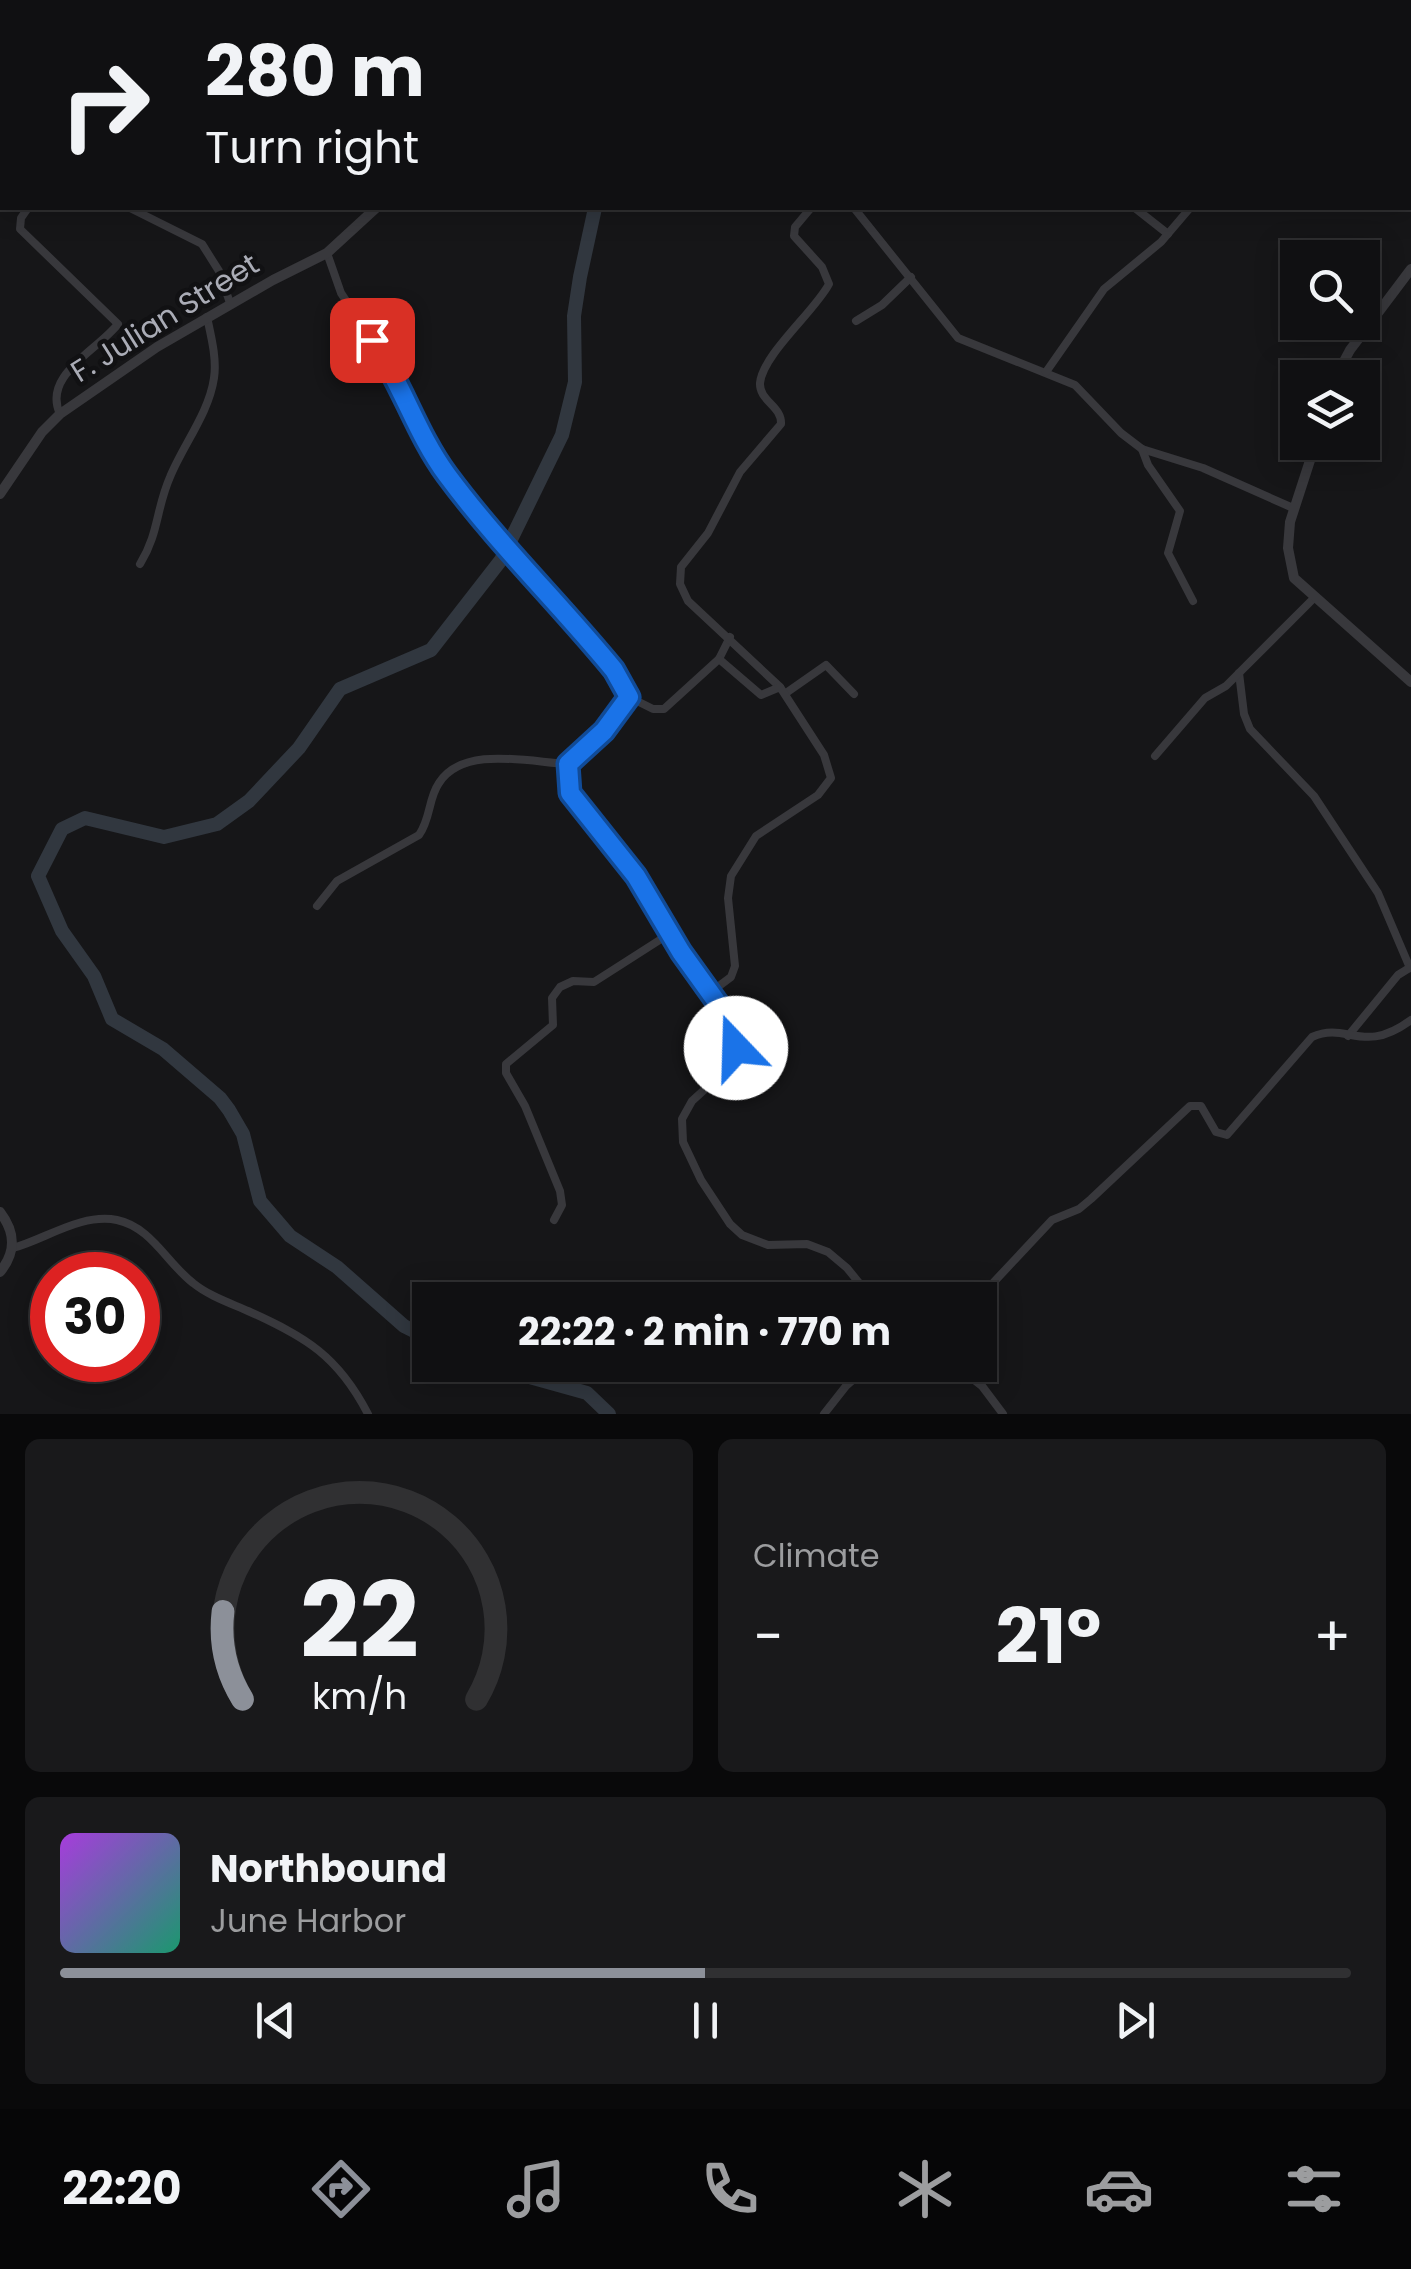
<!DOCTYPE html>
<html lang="en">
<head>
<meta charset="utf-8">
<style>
  body { margin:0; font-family:Poppins,sans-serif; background:#19191b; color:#f1f3f6; height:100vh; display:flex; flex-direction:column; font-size:38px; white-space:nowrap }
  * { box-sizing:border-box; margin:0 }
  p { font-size:32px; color:#9c9d9f }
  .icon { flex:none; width:55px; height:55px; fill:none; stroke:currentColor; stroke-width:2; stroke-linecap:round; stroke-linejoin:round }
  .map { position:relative; height:1414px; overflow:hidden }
  .details { display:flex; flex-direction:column; gap:25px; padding:25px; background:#09090a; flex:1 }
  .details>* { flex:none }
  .top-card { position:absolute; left:0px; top:0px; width:1412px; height:210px; box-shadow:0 5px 25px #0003,0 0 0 2px #303032; background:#101012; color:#f1f3f6; overflow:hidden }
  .controls { position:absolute; left:1280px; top:240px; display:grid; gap:20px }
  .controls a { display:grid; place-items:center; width:100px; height:100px; border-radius:0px; background:#101012; box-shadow:0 5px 25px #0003,0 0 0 2px #303032; font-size:50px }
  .speed { position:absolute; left:30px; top:1252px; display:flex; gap:20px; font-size:50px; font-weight:700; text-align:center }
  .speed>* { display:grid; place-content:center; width:130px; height:130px; border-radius:50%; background:#101012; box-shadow:0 5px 25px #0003,0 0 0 2px #303032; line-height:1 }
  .speed .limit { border:15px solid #d22; background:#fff; color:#111 }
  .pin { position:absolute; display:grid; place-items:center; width:85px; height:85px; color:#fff; margin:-42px; border-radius:20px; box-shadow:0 5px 15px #0006 }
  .me { position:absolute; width:110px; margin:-55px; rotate:339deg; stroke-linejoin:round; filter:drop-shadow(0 0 8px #0008) }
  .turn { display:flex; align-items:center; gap:35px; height:210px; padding:0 40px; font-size:45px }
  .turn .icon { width:130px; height:130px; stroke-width:2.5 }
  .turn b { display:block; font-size:70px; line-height:85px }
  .big { font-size:75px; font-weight:700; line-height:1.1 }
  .details .widget { flex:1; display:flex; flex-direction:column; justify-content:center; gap:15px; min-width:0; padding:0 35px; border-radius:15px; background:#19191b }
  .details .dial { align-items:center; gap:0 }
  .dial svg { height:260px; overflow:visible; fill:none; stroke:#303032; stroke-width:7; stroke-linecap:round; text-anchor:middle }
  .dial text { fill:#f1f3f6; stroke:none }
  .song { display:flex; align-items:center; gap:30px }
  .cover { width:120px; height:120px; border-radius:15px; background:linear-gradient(135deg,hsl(280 70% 55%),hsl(160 70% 35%)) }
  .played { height:10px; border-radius:5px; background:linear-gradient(90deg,#8c9099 50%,#303032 50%) }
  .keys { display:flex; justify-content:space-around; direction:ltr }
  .heat { display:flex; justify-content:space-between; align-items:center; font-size:55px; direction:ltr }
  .details .tiles { flex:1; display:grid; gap:25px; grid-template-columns:1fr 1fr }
  .widget:last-child { grid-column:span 2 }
  .trip { position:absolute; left:412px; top:1282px; width:585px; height:100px; border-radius:0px; background:#101012; box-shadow:0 5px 25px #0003,0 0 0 2px #303032; font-weight:700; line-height:100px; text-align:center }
  .menu { display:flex; height:160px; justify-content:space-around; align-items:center; background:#060607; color:#9c9d9f }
  .menu .icon { width:70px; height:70px }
  .menu .selected { color:#8c9099 }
  .menu b { font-size:45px; color:#f1f3f6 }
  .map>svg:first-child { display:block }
</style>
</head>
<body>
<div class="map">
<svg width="1411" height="1414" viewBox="0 0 1411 1414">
  <rect width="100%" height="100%" fill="#161618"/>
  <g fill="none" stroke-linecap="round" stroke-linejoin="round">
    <g stroke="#31373f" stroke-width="14">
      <path d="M505,0V2"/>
      <path d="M430,1339L404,1326L337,1267L290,1236L260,1201L243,1134L229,1110L220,1098L163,1049L112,1019L94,976L62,931L38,876L62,829L85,818L164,837L217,824L249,801L299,748L340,689L431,650L501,560L562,435L575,382L574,316L580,277L595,208"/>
      <path d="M487,1365L587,1393L609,1414"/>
    </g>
    <g stroke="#38383c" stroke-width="8">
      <path d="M677,0L678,2"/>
      <path d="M909,0L911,2"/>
      <path d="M1407,2L1409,0"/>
      <path d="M28,208L21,218L20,229L118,324C97,351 42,375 60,414"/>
      <path d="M130,208L202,244L219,271L230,303"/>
      <path d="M854,208L958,338L1075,385L1121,433L1142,449L1203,468L1293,508"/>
      <path d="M1135,208L1168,234"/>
      <path d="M327,253L341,293L397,378L435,458L493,531L614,669L629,697L604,731L568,764L570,793L637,877L681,952L736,1031V1048L725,1071L692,1101L682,1119L683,1142L701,1180L730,1224L742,1235L768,1245L807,1244L828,1252L847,1268L873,1300"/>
      <path d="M856,321L882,305L911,277"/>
      <path d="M1046,372L1104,289L1161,242L1190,208"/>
      <path d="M1142,449L1148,465L1180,511L1168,553L1193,601"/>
      <path d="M140,564C159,533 156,509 170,477C183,445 209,413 214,378C217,359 211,336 207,317"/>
      <path d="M719,659L730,637"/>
      <path d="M1239,673L1244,714L1250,729L1314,796L1378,893L1410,968"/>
      <path d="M780,687L688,601L680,584L681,567L708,533L740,472L781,424C782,406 759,401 760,383C763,354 815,311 829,284L822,267L794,236L795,227L811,208"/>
      <path d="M786,693L826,665L854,694"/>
      <path d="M629,697L653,709H664L719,659L761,695L780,687L824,755L831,778L818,795L756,836L731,876L728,898L735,966L731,977L711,992"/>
      <path d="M1155,756L1205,698L1226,686L1314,598"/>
      <path d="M317,906L337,881L419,835C431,818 428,799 439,783C463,745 529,762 568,764"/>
      <path d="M1348,1036L1398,975L1411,967"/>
      <path d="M554,1220L562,1205L560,1191L525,1106L506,1073V1064L553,1025L552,998L560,987L573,981L594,982L669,934"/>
      <path d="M13,1248C46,1239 81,1213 117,1220C151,1227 167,1263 193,1283C209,1296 230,1303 248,1311C306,1337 338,1356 368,1414"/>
      <path d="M977,1300L1052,1220L1079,1209L1091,1199L1190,1106H1201L1216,1132L1227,1135L1312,1037C1348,1021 1362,1056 1411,1020"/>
      <path d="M955,1365L982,1386L1003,1414"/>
      <path d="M824,1414L846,1386L870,1365"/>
    </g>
    <g stroke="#38383c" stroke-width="10">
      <path d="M392,0L393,2"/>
      <path d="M1335,378L1350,350L1411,269"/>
      <path d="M1316,442L1290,522L1288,548L1294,578L1411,682"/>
      <path d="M0,494L42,432L60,414L157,347L273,280L327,253L376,208"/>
      <path d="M0,1212C16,1233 16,1252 0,1272"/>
    </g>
  </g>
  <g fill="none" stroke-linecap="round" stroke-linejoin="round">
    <defs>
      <path id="route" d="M372,340C402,383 416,433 447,475C498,544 560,604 614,670L629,697L604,731L568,764L570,793L636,876L681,952L729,1019L736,1031V1048"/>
    </defs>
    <use href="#route" stroke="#114b97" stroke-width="25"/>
    <use href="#route" stroke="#1a73e8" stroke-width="18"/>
  </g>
  <g text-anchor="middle" stroke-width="9" stroke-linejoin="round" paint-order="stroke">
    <g font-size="30" fill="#aaacb6" stroke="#111113">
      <text transform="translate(165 318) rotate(-32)" y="10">F. Julian Street</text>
    </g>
  </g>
</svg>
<div class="controls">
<a><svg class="icon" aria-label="search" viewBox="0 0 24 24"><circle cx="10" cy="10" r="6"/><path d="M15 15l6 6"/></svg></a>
<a><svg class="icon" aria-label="layers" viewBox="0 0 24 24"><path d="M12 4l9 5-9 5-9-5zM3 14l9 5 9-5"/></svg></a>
</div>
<div class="speed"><div class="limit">30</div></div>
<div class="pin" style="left:372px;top:340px;background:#d93025"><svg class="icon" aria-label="arrive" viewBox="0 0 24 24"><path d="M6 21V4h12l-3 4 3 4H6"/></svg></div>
<svg class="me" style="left:736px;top:1048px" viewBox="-20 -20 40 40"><circle r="19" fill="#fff"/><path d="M0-13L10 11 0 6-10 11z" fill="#1a73e8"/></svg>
<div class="trip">22:22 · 2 min · 770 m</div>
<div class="top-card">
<div class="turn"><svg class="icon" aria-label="right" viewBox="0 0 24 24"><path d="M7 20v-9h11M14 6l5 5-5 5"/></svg><div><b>280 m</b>Turn right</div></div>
</div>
</div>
<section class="details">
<div class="tiles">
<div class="widget dial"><svg viewBox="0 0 100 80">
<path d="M14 69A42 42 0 1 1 86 69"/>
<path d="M14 69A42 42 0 0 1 8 42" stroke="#8c9099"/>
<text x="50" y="56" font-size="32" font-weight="700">22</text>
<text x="50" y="72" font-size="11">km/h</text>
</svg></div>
<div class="widget"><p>Climate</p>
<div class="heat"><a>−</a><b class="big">21°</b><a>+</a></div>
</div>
<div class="widget">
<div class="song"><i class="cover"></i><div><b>Northbound</b><p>June Harbor</p></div></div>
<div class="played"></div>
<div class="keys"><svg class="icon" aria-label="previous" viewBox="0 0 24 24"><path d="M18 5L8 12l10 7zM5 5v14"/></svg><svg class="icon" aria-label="pause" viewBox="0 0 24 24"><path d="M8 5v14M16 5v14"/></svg><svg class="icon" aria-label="next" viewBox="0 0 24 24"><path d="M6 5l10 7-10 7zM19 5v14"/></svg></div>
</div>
</div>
</section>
<nav class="menu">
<b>22:20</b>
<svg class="icon selected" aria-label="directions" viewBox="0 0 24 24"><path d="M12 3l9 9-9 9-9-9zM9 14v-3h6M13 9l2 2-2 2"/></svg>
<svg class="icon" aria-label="music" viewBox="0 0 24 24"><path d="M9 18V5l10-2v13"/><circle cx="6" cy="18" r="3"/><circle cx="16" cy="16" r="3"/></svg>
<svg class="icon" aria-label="phone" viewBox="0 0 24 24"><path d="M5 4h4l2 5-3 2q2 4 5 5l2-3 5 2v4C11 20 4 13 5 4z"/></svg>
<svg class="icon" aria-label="climate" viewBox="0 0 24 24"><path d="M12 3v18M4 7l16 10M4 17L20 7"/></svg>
<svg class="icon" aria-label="car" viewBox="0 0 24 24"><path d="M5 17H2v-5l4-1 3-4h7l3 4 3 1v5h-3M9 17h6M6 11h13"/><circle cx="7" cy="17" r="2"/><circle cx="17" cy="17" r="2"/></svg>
<svg class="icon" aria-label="filters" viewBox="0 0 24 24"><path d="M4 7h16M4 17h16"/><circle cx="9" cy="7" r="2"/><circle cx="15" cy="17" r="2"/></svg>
</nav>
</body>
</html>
